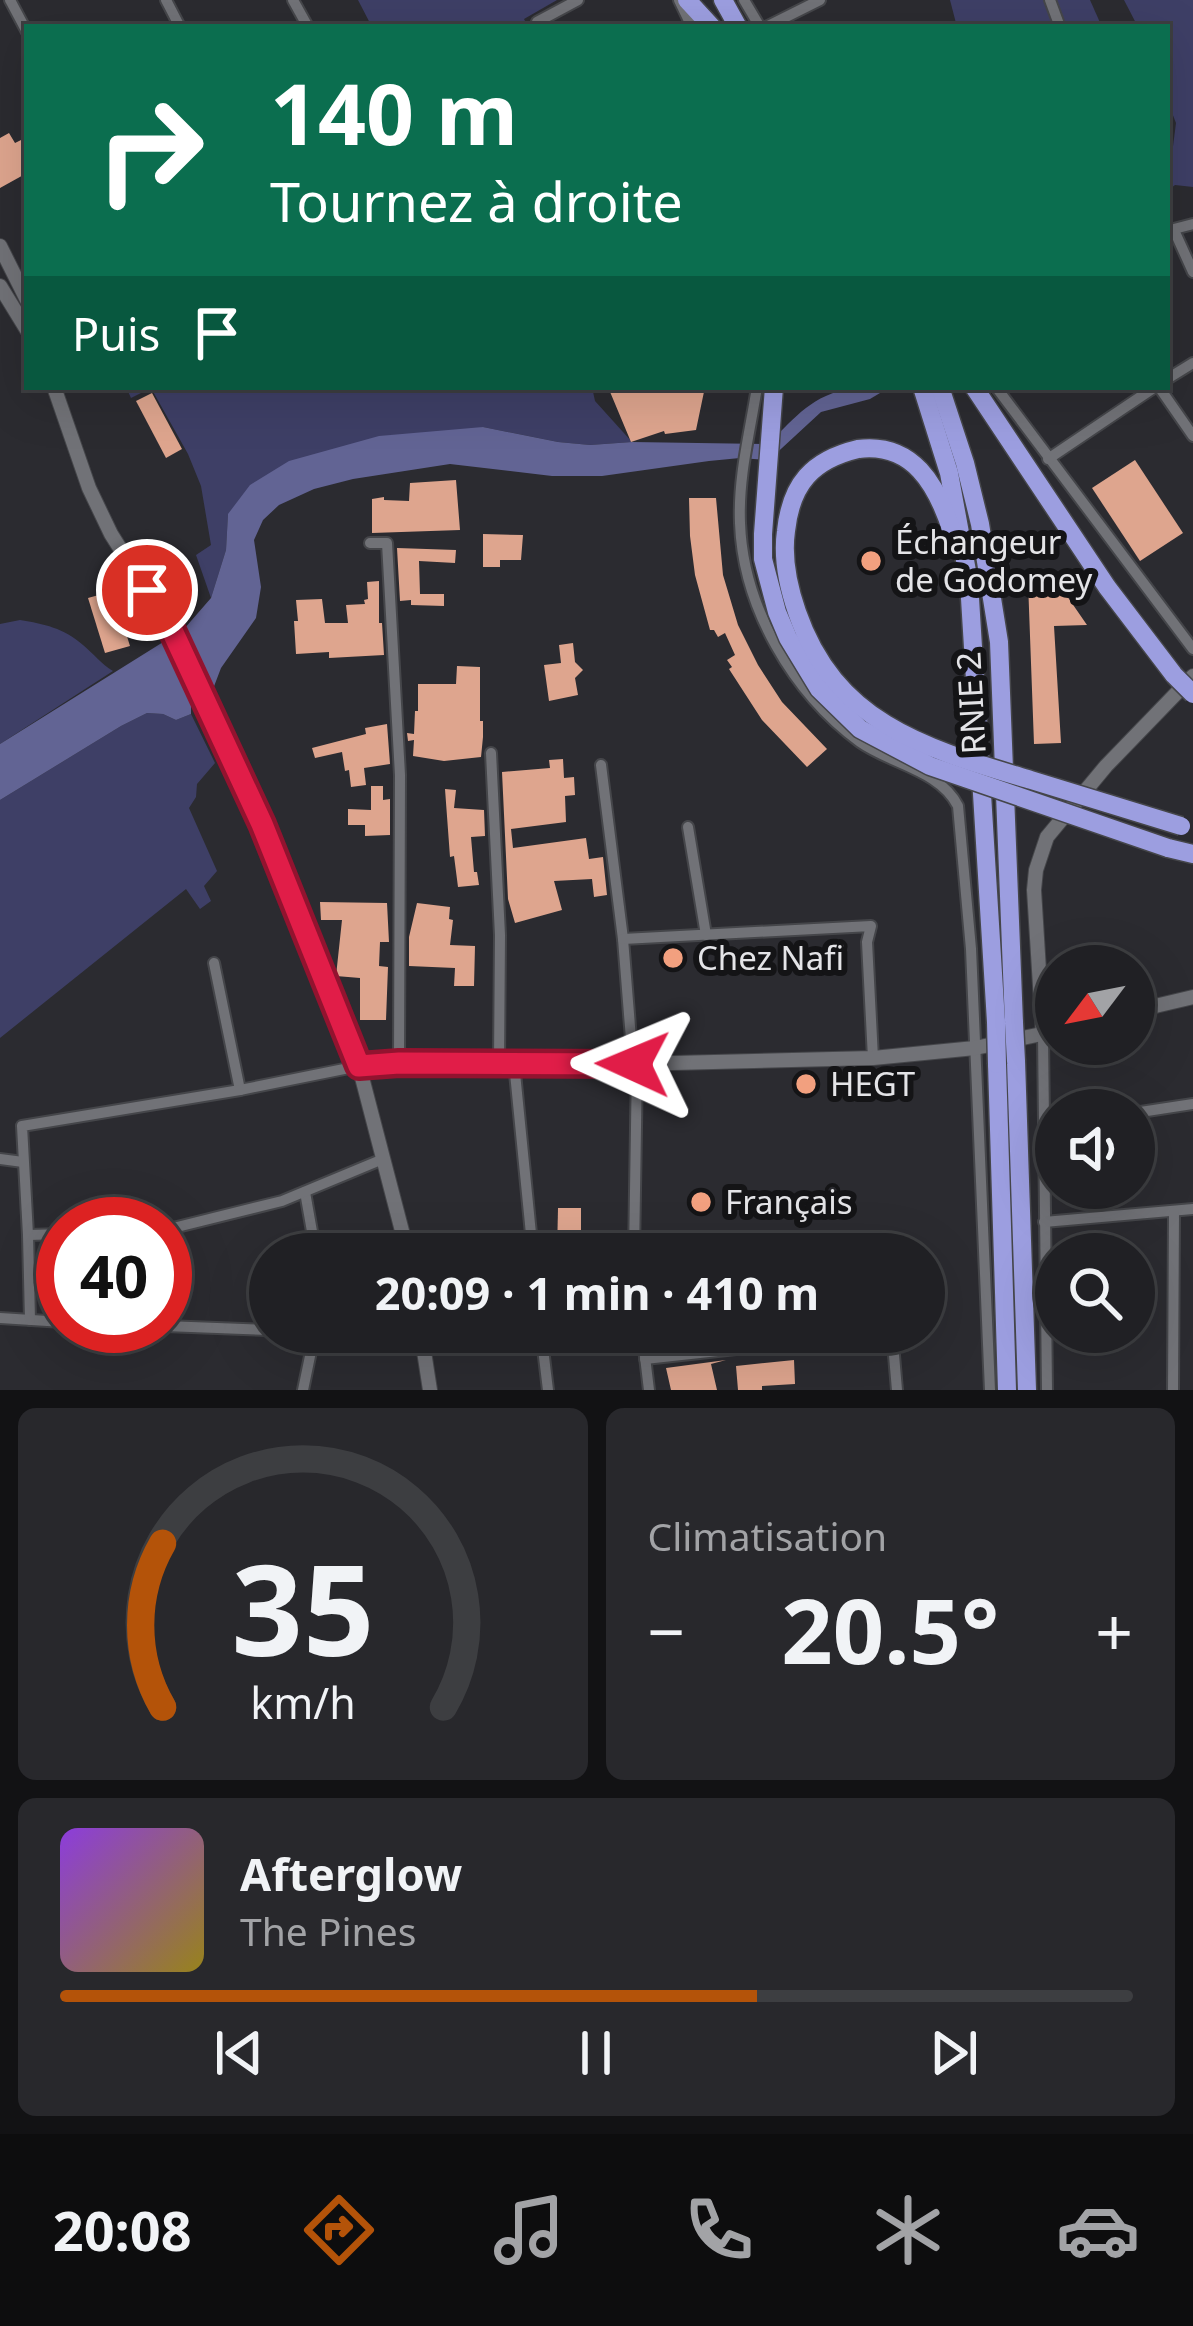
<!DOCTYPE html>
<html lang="fr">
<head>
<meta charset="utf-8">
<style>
  body { margin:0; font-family:"Noto Sans",sans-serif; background:#28282c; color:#f1f3f6; height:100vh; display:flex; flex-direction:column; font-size:45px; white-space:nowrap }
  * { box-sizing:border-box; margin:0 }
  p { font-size:39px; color:#a2a3a6 }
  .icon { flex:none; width:66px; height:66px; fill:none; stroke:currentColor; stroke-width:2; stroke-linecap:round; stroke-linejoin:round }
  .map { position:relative; height:1390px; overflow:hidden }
  .drawer { display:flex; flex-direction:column; gap:18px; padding:18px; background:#121214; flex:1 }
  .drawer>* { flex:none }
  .guide { position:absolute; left:24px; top:24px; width:1146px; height:366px; border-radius:0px; box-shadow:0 12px 48px #0002,0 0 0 3px #3d3e41; background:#0b6e4f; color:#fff; overflow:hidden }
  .needle { width:78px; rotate:238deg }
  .buttons { position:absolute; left:1035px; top:945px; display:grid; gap:24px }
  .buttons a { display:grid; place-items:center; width:120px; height:120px; border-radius:50%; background:#202024; box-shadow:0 12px 48px #0002,0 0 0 3px #3d3e41; font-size:60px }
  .speed { position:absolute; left:36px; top:1197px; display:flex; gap:24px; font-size:60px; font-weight:700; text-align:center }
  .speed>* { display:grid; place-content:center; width:156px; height:156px; border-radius:50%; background:#202024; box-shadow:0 12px 48px #0002,0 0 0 3px #3d3e41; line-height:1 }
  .speed .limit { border:18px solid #d22; background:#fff; color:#111 }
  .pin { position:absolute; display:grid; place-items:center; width:102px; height:102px; color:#fff; margin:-51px; border:6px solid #fff; border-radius:50%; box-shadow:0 3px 12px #0007 }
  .me { position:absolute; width:132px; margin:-66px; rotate:271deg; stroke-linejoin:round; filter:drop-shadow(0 0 9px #0008) }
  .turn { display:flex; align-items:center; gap:42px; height:252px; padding:0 48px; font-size:54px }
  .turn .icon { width:156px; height:156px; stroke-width:2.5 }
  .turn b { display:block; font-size:84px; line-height:102px }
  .then { display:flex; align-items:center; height:114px; padding:0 48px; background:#0003; gap:24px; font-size:45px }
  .big { font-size:90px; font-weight:700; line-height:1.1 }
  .drawer .card { flex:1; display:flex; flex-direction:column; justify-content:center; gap:18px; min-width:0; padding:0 42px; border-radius:18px; background:#28282c }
  .drawer .dial { align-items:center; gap:0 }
  .dial svg { height:312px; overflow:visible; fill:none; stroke:#3d3e41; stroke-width:7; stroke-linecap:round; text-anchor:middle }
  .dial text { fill:#f1f3f6; stroke:none }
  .song { display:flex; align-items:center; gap:36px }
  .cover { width:144px; height:144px; border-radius:18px; background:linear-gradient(135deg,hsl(270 70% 55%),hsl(50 70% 35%)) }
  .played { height:12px; border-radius:6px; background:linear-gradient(90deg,#b45309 65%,#3d3e41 65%) }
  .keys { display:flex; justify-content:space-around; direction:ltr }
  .heat { display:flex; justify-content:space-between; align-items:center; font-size:66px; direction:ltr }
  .drawer .tiles { flex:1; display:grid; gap:18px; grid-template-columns:1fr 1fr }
  .card:last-child { grid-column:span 2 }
  .trip { position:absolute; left:249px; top:1233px; width:696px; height:120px; border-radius:60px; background:#202024; box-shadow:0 12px 48px #0002,0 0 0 3px #3d3e41; font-weight:700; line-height:120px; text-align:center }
  .tab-bar { display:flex; height:192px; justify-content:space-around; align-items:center; background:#0d0d0e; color:#a2a3a6 }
  .tab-bar .icon { width:84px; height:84px }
  .tab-bar .selected { color:#b45309 }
  .tab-bar b { font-size:54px; color:#f1f3f6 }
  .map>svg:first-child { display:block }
</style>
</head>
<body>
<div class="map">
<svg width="1193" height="1390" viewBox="0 0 1193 1390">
  <rect width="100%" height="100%" fill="#2b2b30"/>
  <g fill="#3e3f66">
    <path d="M358,0H557L524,19L528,27H372Z"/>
    <path d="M950,0H1090L1102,27H957Z"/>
    <path d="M1124,0H1193V187L1175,185L1167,191V168L1171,162L1176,123L1167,100V27H1138Z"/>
    <path d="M126,387H592L595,401L632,442L590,445L558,442L483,427L228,514L226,550L211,598L196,555L211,545L201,486L188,454L151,388L131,398Z"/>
    <path d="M20,620C44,624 64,628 83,645C94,654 101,664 113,671L0,744V624Z"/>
    <path d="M147,713L163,714L176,720L191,714L215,763L197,784L196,797L189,808L217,871L204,886L211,901L200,909L186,889L0,1038V800L121,726Z"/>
  </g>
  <path fill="#626494" d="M853,387H890L870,399L821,412L769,460L740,458L709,461L602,476H552L450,464L353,479L314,489L279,505L263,520L254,540L261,587L256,618L221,668L213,689L191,703V714L176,720L163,714L147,713L121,726L0,800V744L184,629L211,598L226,550L228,514L250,485L289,461L379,436L483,427L558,442L590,445L632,442L768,444C799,414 810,397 853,387Z"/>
  <g fill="#dea58e">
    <path d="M9,133L15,143L27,137V173L0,188V138Z"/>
    <path d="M608,387H705L696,430L665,434L664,431L631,442Z"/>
    <path d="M152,393L182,449L166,458L136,401Z"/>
    <path d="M1135,460L1183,533L1140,561L1092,488Z"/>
    <path d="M456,480L460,530L372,533V499L384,497V500L409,501L410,483Z"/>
    <path d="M689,498H716L723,575L738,625L758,665L782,702L827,749L807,767L762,720L729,669L732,667L727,660L735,655L725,633L718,637L714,630H710L695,575L690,536Z"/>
    <path d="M483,534L523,535L521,560H500V567H483Z"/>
    <path d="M397,548L456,550L455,563L419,561L420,594H444V606L411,605V600L400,601Z"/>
    <path d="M1049,570L1087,625L1054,626L1061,743L1034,744L1028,582Z"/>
    <path d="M379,581V623H382L384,655L329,658V652L296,654L294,621H298L296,600L322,599L325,623H348L346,605L365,604L364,600L368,599L367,582Z"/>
    <path d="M113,591L130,646L105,653L88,598Z"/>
    <path d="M573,643L575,662L583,670L575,678L578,695L549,701L544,665L561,663L559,645Z"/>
    <path d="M457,666L480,667V721H483V737L481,757L444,761L413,756L414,740L408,741L407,733L414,734L415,711H418V684H456Z"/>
    <path d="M387,724L390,764L364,768L366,785L351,787L349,770L345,771L342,752L315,758L312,748L366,734L365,728Z"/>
    <path d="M563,759L564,778L574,777L575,795L565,796L566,822L511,829L513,848L586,838L589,859L603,857L607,895L594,897L592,879L554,881L562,910L515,923L508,899L502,772L550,768L549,760Z"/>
    <path d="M371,786H383V800L390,799V835L365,836V825H348V809L371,810Z"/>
    <path d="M445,789L456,790L454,808L484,810L485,836L471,837L474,872H477L479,885L458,887L454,856L450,857Z"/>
    <path d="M320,902L387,903L389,942H380L379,966L388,967L386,1020H360V978L336,976L342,920H321Z"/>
    <path d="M417,903L450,907L449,919L453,920L450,945L475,946L474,986H454L455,968L409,966V937Z"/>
    <path d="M558,1208H581V1254H557Z"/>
    <path d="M726,1360L711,1364L717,1390H671L666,1368Z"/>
    <path d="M794,1360L795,1384L762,1386V1390H738L736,1366Z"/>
  </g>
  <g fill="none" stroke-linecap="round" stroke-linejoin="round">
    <defs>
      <g id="minor">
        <path d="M10,0L27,32"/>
        <path d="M166,0L180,27"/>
        <path d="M293,0L308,27"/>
        <path d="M679,0L692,27"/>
        <path d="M744,0L760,27"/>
        <path d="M1050,0L1060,27"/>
        <path d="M537,22L578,0"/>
        <path d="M766,27L820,0"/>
        <path d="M1170,230L1193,224"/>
        <path d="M1174,230L1193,272"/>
        <path d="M1167,379L1193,363"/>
        <path d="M757,387C750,432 738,477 740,523C743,607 793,693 860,742C891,764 940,770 958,806L971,949L990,1390"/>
        <path d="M996,387L1193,649"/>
        <path d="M1159,387L1193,436"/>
        <path d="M1048,459L1155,387"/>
        <path d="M370,543H387L400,775L399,1063"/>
        <path d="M491,753L500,935L499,1063"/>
        <path d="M601,765L623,939L633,1064"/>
        <path d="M688,827L706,935"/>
        <path d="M623,939L871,926L867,942L873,1058"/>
        <path d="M214,963L240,1090"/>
        <path d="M1043,1034L1047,1390"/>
        <path d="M514,1063L533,1254"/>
        <path d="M1134,1113L1193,1104"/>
        <path d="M0,1159L23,1162"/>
        <path d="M305,1192L316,1254"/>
        <path d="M1044,1222L1193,1209"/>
        <path d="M165,1230L282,1201L383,1159"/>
        <path d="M28,1235L63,1234"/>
        <path d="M634,1254L637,1064"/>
        <path d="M658,1254L806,1238"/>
        <path d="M0,1318L63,1322"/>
        <path d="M30,1320L28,1235L22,1126L240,1090L359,1066"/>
        <path d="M165,1326L270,1330"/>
        <path d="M541,1332L548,1390"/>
        <path d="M642,1332L649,1390"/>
        <path d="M892,1332L897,1390"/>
        <path d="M645,1359L826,1339"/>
        <path d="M303,1390L315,1332"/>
        <path d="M1173,1390L1174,1212"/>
      </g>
      <g id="tertiary">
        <path d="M0,246L27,300"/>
        <path d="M0,286L27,330"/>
        <path d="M54,387L89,488L111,534L169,626L279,862L359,1066L408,1254"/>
        <path d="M1134,1011L1193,997"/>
        <path d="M1043,1034L1034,890L1036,870L1047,837L1106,766L1193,676"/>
        <path d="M359,1066L399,1063L633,1064L873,1058L975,1048L1056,1031"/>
        <path d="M421,1332L430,1390"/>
      </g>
      <g id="trunk">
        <path d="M687,0L712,27"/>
        <path d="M723,0L738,27"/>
        <path d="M922,387L949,473L969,582L996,1022"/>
        <path d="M940,387L965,463L980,524L999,642L1014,1023"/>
        <path d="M974,387L1107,587L1174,675"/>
        <path d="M858,449C913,442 937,485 952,532"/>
        <path d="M1168,848L1193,854"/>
        <path d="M1016,1061L1027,1390"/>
        <path d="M997,1064L1007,1390"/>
      </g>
    </defs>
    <use href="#minor" stroke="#45464a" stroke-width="14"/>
    <use href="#tertiary" stroke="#45464a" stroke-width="16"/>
    <use href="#trunk" stroke="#45464a" stroke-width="21"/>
    <use href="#minor" stroke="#717277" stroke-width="10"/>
    <use href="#tertiary" stroke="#717277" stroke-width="14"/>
    <use href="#trunk" stroke="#9c9ee0" stroke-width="18"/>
    <defs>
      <g id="trunk-bridge">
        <path d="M774,387L763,534V559L777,612L788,638L819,689L860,729L930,766L1168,848"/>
        <path d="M858,449C812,460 791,484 786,531C782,559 788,586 797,612C836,725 928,749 1031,780C1081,795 1131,811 1181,826"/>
        <path d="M1174,675L1193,694"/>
        <path d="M996,1022L997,1064"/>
        <path d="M1014,1023L1016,1061"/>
      </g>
    </defs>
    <use href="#trunk-bridge" stroke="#45464a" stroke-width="21" stroke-linecap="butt"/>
    <use href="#trunk-bridge" stroke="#9c9ee0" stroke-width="18"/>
  </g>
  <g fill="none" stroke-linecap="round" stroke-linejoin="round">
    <defs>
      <path id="route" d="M147,590L170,626L262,824L359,1066L399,1063L633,1064"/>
    </defs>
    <use href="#route" stroke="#92132f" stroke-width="30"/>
    <use href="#route" stroke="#e11d48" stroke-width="21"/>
  </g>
  <g fill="#f2a07f" stroke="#141416" stroke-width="4.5">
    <circle cx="871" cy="561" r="12"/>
    <circle cx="673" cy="958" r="12"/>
    <circle cx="806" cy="1084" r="12"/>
    <circle cx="701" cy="1202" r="12"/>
  </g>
  <g text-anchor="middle" stroke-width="12" stroke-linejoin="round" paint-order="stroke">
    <g font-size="33" fill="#e4e4e7" stroke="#141416" text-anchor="start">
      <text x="895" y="554">Échangeur<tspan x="895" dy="38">de Godomey</tspan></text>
      <text x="697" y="970">Chez Nafi</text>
      <text x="830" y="1096">HEGT</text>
      <text x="725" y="1214">Français</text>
    </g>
    <g font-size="33" fill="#e4e4e7" stroke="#141416">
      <text transform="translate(971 703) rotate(-93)" y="12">RNIE 2</text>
    </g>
  </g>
</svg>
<div class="buttons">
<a><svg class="needle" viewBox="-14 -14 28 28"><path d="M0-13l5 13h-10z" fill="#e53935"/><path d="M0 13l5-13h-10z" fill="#a2a3a6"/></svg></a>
<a><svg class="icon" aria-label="sound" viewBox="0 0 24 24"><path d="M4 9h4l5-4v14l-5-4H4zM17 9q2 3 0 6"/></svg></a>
<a><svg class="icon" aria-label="search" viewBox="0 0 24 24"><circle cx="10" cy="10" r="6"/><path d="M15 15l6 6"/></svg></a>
</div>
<div class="speed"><div class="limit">40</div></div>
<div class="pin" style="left:147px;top:590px;background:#d93025"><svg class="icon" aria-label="arrive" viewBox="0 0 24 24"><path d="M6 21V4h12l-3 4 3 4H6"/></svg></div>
<svg class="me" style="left:633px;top:1064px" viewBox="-20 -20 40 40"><path d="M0-17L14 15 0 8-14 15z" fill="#e11d48" stroke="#fff" stroke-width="4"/></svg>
<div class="trip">20:09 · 1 min · 410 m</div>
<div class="guide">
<div class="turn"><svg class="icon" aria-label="right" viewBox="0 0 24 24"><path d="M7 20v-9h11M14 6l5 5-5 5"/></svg><div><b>140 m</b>Tournez à droite</div></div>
<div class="then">Puis<svg class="icon" aria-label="arrive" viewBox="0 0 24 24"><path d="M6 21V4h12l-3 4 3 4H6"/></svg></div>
</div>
</div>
<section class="drawer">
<div class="tiles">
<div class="card dial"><svg viewBox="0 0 100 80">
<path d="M14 69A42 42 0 1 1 86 69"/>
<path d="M14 69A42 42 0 0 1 14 27" stroke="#b45309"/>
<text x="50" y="56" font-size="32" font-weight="700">35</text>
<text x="50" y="72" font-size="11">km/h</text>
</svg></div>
<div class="card"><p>Climatisation</p>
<div class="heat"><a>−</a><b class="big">20.5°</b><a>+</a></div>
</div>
<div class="card">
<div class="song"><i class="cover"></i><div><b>Afterglow</b><p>The Pines</p></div></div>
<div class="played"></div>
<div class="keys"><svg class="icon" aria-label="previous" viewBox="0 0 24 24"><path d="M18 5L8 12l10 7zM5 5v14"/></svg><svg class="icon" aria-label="pause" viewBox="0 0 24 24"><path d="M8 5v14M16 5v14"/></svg><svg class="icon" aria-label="next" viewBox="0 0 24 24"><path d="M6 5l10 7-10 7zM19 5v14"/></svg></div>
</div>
</div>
</section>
<nav class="tab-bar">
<b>20:08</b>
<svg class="icon selected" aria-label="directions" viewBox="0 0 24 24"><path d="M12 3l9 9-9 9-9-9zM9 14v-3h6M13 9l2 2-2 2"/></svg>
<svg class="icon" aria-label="music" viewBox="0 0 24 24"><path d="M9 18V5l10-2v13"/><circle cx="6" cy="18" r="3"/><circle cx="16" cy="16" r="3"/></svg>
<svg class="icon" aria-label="phone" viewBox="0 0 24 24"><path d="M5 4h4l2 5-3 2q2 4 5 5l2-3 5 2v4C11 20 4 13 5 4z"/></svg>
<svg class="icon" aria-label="climate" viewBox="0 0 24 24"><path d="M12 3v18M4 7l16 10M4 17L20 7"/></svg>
<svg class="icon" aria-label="car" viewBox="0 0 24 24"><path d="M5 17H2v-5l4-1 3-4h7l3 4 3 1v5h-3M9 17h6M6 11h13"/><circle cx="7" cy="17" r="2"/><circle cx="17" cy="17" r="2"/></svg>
</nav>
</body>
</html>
